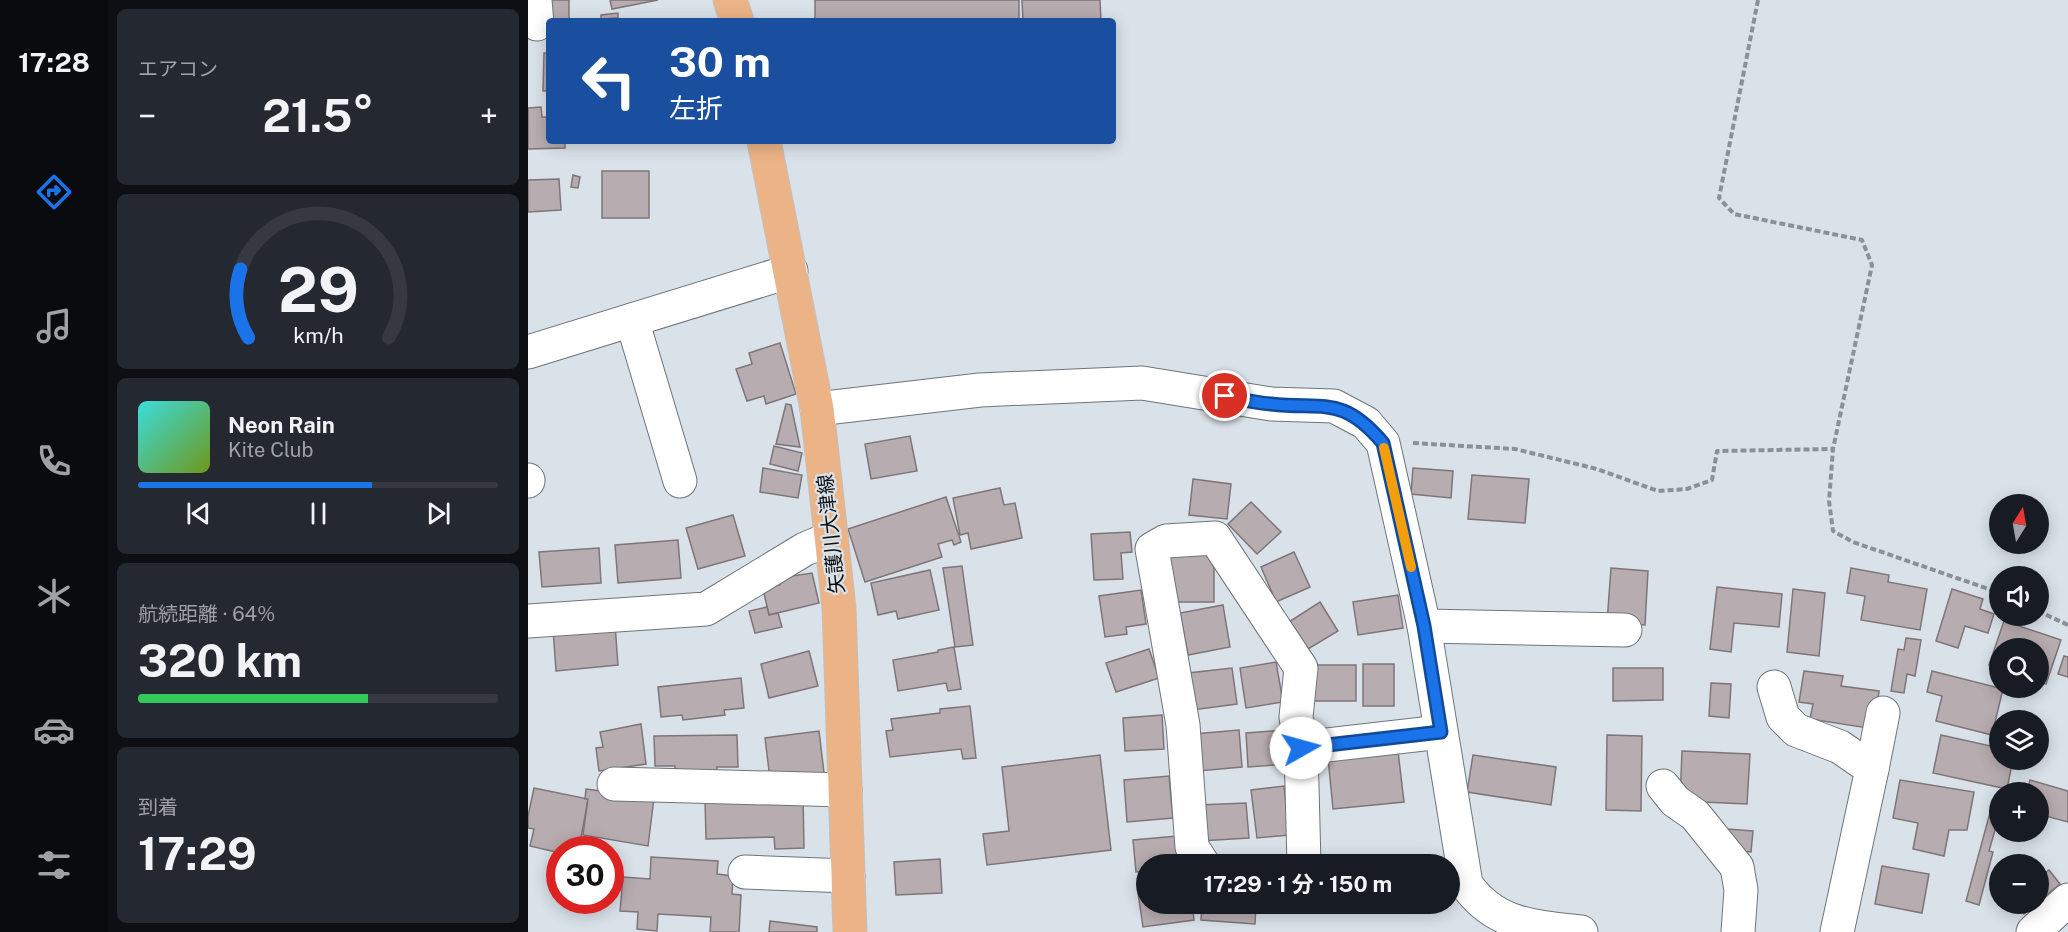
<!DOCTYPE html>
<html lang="ja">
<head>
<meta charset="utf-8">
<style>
  body { margin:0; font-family:"Public Sans","Noto Sans JP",sans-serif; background:#242831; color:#f1f3f6; height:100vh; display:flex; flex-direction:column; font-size:22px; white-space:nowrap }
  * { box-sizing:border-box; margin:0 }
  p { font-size:20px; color:#9ea1a6 }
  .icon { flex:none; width:33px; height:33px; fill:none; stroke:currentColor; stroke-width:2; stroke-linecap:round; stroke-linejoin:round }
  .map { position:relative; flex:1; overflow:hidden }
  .details { display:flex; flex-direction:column; gap:9px; padding:9px; background:#0d0f14; width:420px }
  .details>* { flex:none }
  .guide { position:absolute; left:18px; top:18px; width:570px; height:126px; border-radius:6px; box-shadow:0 3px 15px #0003; background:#1a4fa0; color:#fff; overflow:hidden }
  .needle { width:39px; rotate:11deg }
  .controls { position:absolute; left:1461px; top:494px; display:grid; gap:12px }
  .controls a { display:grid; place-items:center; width:60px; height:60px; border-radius:50%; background:#171b24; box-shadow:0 3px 15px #0003; font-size:30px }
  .speed { position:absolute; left:18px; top:836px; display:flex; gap:12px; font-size:30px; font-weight:700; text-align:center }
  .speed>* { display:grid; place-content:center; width:78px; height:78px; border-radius:50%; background:#171b24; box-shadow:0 3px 15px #0003; line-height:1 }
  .speed .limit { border:9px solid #d22; background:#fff; color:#111 }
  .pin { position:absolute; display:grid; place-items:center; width:51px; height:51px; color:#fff; margin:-26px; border:3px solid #fff; border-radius:50%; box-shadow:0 2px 6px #0007 }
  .me { position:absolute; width:66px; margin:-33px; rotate:83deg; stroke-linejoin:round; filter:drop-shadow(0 0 4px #0008) }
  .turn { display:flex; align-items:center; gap:21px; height:126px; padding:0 24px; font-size:27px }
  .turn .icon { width:78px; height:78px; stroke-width:2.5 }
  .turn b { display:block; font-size:42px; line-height:51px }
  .big { font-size:45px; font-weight:700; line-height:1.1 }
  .details .widget { flex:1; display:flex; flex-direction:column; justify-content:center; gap:9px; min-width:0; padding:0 21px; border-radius:9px; background:#242831 }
  .details .dial { align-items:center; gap:0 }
  .dial svg { height:156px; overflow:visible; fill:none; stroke:#363941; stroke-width:7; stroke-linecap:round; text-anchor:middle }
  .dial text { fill:#f1f3f6; stroke:none }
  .song { display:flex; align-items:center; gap:18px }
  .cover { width:72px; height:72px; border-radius:9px; background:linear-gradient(135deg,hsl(180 70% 55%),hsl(80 70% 35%)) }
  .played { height:6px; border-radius:3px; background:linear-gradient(90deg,#1a73e8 65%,#363941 65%) }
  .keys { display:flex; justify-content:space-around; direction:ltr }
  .heat { display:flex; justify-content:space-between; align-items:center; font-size:33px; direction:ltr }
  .charge { height:9px; border-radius:4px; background:linear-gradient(90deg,#34c759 64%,#363941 0) }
  .trip { position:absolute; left:608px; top:854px; width:324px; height:60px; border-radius:30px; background:#171b24; box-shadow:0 3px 15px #0003; font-weight:700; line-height:60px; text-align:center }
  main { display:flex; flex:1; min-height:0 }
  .tabs { display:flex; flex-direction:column; width:108px; justify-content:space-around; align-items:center; background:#090b0e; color:#9ea1a6 }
  .tabs .icon { width:42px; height:42px }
  .tabs .current { color:#1a73e8 }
  .tabs b { font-size:27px; color:#f1f3f6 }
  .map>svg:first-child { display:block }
</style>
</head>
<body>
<main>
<nav class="tabs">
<b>17:28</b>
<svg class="icon current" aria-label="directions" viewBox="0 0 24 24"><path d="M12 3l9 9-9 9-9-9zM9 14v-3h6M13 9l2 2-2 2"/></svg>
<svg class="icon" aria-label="music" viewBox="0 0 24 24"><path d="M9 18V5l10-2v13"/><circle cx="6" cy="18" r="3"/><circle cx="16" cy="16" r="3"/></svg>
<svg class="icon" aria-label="phone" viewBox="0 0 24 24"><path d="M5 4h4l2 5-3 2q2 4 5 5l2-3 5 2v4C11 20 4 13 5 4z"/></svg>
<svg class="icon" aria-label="climate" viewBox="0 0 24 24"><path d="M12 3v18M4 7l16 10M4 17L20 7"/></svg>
<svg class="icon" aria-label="car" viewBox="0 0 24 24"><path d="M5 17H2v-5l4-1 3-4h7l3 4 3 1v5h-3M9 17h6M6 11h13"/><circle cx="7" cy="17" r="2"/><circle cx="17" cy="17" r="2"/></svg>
<svg class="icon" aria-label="filters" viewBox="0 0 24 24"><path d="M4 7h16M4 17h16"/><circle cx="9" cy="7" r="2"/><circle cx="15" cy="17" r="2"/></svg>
</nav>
<section class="details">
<div class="widget"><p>エアコン</p>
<div class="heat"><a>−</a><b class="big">21.5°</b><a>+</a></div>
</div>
<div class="widget dial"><svg viewBox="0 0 100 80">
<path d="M14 69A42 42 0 1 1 86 69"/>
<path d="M14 69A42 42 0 0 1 10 34" stroke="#1a73e8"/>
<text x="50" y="56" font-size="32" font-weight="700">29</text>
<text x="50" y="72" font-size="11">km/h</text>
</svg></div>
<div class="widget">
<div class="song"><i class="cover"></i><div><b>Neon Rain</b><p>Kite Club</p></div></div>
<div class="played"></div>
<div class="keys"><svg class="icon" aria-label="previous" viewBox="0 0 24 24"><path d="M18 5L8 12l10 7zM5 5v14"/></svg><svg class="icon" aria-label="pause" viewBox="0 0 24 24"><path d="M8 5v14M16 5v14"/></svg><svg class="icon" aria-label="next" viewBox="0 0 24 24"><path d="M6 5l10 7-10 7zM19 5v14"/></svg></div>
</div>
<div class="widget"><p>航続距離 · 64%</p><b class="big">320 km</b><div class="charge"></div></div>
<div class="widget"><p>到着</p><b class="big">17:29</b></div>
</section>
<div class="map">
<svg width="1540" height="932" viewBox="0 0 1540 932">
  <rect width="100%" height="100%" fill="#d9e2e9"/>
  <g fill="#b7acaf" stroke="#7f7579" stroke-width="1.5">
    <rect x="23" y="0" width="18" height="21"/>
    <path d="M82,0H130L84,9Z"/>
    <rect x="287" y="0" width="204" height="21"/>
    <path d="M494,0H572L573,21H495Z"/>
    <path d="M90,13V18L73,19V15Z"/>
    <path d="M16,53H21V91H15Z"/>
    <path d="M13,107L14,117H21V141H37V148L0,149V108Z"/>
    <rect x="74" y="171" width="47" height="47"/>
    <path d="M45,175L52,177L50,188L43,187Z"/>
    <path d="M31,179L33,210L0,212V180Z"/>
    <path d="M252,343L268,394L238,404L236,396L219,401L208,369L224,364L221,353Z"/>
    <path d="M258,404L263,405L272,447L248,444Z"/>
    <path d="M382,436L389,471L343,479L337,444Z"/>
    <path d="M246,446L274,453L270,471L242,464Z"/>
    <path d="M235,468L274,475L270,498L232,492Z"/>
    <path d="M885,468L925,471L923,498L883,494Z"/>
    <path d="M944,475L1001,479L997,523L940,519Z"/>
    <path d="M665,479L703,484L699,519L661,515Z"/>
    <path d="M472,488L476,505L487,503L494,538L443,549L440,533L432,535L425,498Z"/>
    <path d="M418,497L433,542L426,545L424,540L410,544L414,557L337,582L320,529Z"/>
    <path d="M723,502L753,532L729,554L700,524Z"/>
    <path d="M205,515L217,556L170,569L158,528Z"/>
    <path d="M602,532L604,552L593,553L595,579L566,580L563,534Z"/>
    <path d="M150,540L153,578L90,583L87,545Z"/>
    <path d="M71,548L73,583L14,587L11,552Z"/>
    <path d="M766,552L782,587L748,602L733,567Z"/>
    <rect x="641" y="554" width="45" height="48"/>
    <path d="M434,566L445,645L427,647L415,568Z"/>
    <path d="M1083,568L1120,571L1117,625L1079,622Z"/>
    <path d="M1323,568L1361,575L1360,582L1399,589L1392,630L1333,620L1337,596L1319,593Z"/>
    <path d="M402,570L411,610L370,619L368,611L350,615L343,583Z"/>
    <path d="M284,573L291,603L241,615L235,589L252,585L250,578Z"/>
    <path d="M1189,587L1254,594L1251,627L1206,623L1203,652L1182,649Z"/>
    <path d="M1265,589L1297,593L1291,656L1259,652Z"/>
    <path d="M1424,589L1455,599L1452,609L1466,614L1460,633L1437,626L1430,648L1408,641Z"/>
    <path d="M613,590L618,624L598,627L599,634L577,637L571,596Z"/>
    <path d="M870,595L875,628L830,635L825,602Z"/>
    <path d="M792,602L810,631L770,655L753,627Z"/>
    <path d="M695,605L702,647L660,655L652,613Z"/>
    <path d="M239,607L241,615L250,613L254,627L227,633L221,611Z"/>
    <path d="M1476,621L1533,640L1518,684L1510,682V648H1472V669L1461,665Z"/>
    <path d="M87,624L90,665L28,671L25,629Z"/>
    <path d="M1378,638L1393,640L1387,676L1379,674L1376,693L1363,691L1370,649L1376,650Z"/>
    <path d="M426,647L433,689L420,691L418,683L370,691L365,660L410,652V650Z"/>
    <path d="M621,649L631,678L588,692L578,663Z"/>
    <path d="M281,651L290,686L241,698L233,664Z"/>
    <path d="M1536,656L1540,657V677L1530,674Z"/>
    <path d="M748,662L755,702L718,708L712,668Z"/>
    <rect x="835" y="664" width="31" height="42"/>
    <rect x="784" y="665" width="44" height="36"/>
    <path d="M704,668L709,704L664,710L660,673Z"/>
    <path d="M1085,668H1135V700L1085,701Z"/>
    <path d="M1276,671L1315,676L1313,686L1351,691L1346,729L1282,719L1285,704L1271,702Z"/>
    <path d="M1404,671L1475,689L1464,735L1408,721L1414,696L1399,692Z"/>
    <path d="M213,678L216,708L196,710L197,715L155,720L154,715L133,717L130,687Z"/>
    <path d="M1183,683L1203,684L1201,718L1181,716Z"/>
    <path d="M442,706L448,758L435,759L433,749L362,757L358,731L365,730L363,719L412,713V709Z"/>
    <path d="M634,715L636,749L597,751L595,718Z"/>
    <path d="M113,724L118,764L71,771L68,748L75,747L72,732Z"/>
    <path d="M711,730L714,767L670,771L666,734Z"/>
    <path d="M757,730L759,764L720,767L718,733Z"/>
    <path d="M291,731L296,773L242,779L237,738Z"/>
    <path d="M209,735L210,767H189V771L147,772V766H127L126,736Z"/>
    <path d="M1079,735L1114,736L1113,811L1078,810Z"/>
    <path d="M1413,735L1472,748V759H1485L1479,789L1405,773Z"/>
    <path d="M870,751L876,802L805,809L800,758Z"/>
    <path d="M1154,751L1222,754L1219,804L1152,801Z"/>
    <path d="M572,755L583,850L459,865L455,834L481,831L474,767Z"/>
    <path d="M945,755L1028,767L1023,805L939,792Z"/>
    <path d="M641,776L645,818L599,822L596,780Z"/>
    <path d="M1372,780L1446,792L1439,830H1421L1416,856L1385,849L1390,823L1365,818Z"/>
    <path d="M1502,780L1540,791V822L1510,814V792H1499Z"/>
    <path d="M756,786L761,835L729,838L723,790Z"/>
    <path d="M6,788L60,799L51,849H32V853L2,846L6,829L0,828V816Z"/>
    <path d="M58,789L126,798L120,846L55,835L60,799H57Z"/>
    <path d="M275,796L276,848L247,849L246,837L178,839L177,799Z"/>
    <path d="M718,803L721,838L672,841L670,805Z"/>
    <path d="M1463,809L1472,813L1461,851L1465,852L1451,905L1438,901Z"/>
    <path d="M1199,829L1225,831L1223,852L1197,850Z"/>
    <path d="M649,836L652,864H618V871L608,872L605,840Z"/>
    <path d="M123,857L190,861L189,874L205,876L204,894L213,895L211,932H182L183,917L130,914L129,931L109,929L110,912L92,911L95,877L122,879Z"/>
    <path d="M412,859L414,893L368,895L366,862Z"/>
    <path d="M1354,866L1401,874L1394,913L1347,904Z"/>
    <path d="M1521,870L1532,884L1510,902V878Z"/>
    <path d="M618,892V903H664L666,920L615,927L610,893Z"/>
    <path d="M674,903H728L727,924L673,920Z"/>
    <path d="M1487,903H1509L1496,914Z"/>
    <path d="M242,921L289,927V932H241Z"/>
  </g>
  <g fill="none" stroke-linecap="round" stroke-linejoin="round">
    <defs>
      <g id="minor">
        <path d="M7,0L9,24"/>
        <path d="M104,320L152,481"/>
        <path d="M0,352L263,271"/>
        <path d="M289,409L452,390L614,383L743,404L806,406L838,423L855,443L896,626L938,884C966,925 1006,927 1053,932"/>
        <path d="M0,480V481"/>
        <path d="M0,621L178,609L277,549L303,538"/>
        <path d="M896,626L1097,630"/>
        <path d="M1246,687L1255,717L1268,730L1312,747L1344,769L1309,932"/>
        <path d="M773,748L913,732"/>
        <path d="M1344,769L1355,713"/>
        <path d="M86,784L317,790"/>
        <path d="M1135,786L1147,801L1167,815L1209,867L1213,890L1210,932"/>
        <path d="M675,864L664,847L655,725L624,549L638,541L687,538L773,668L768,717L773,748L776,864"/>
        <path d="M217,872L320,876"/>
        <path d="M1505,932L1540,900"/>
      </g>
      <g id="major">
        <path d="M202,0L209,21"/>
        <path d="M236,141L289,409L311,608L322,932"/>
      </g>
    </defs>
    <use href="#minor" stroke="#6d757b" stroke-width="35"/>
    <use href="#major" stroke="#c0c1c1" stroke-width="35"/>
    <g stroke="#8a9196" stroke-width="4" stroke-dasharray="6 3" stroke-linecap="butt">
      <path d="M1230,0L1191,198L1206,214L1334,240L1344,265L1305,449L1301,501L1305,531L1325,542L1472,593"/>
      <path d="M885,443L987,449L1069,469L1130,491L1159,489L1184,480L1189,451L1305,449"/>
      <path d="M1510,611L1540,625"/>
    </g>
    <use href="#minor" stroke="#fff" stroke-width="33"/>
    <use href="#major" stroke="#ecb386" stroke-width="33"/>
  </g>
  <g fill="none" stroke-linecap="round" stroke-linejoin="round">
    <defs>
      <path id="route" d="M697,396C712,399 727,403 743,404C797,410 814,395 855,443L896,626L913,732L773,748"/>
    </defs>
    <use href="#route" stroke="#114b97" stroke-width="15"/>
    <use href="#route" stroke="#1a73e8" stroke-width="10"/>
    <path stroke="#f59e0b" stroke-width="10" d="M856,448L883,567"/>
  </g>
  <g text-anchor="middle" stroke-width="4.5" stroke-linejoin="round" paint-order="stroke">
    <g font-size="20" fill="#0c0f12" stroke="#d9e2e9">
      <text transform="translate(303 534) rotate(-96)" y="7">矢護川大津線</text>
    </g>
  </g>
</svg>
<div class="controls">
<a><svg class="needle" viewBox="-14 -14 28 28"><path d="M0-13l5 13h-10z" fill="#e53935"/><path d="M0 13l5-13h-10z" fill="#9ea1a6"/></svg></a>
<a><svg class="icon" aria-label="sound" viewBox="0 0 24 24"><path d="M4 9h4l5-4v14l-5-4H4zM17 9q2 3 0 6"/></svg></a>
<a><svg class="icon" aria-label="search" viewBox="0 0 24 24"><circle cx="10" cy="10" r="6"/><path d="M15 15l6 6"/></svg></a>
<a><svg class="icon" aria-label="layers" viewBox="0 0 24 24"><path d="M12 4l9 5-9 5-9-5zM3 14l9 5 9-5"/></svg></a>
<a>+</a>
<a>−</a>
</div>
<div class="speed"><div class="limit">30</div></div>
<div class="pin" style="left:697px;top:396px;background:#d93025"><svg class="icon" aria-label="arrive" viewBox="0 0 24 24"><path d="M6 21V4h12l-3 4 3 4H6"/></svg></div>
<svg class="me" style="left:773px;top:748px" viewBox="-20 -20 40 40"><circle r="19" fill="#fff"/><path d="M0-13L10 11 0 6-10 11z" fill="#1a73e8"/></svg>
<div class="trip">17:29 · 1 分 · 150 m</div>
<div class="guide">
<div class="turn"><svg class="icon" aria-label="left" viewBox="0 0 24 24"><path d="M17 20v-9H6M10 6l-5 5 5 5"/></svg><div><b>30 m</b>左折</div></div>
</div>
</div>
</main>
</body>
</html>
